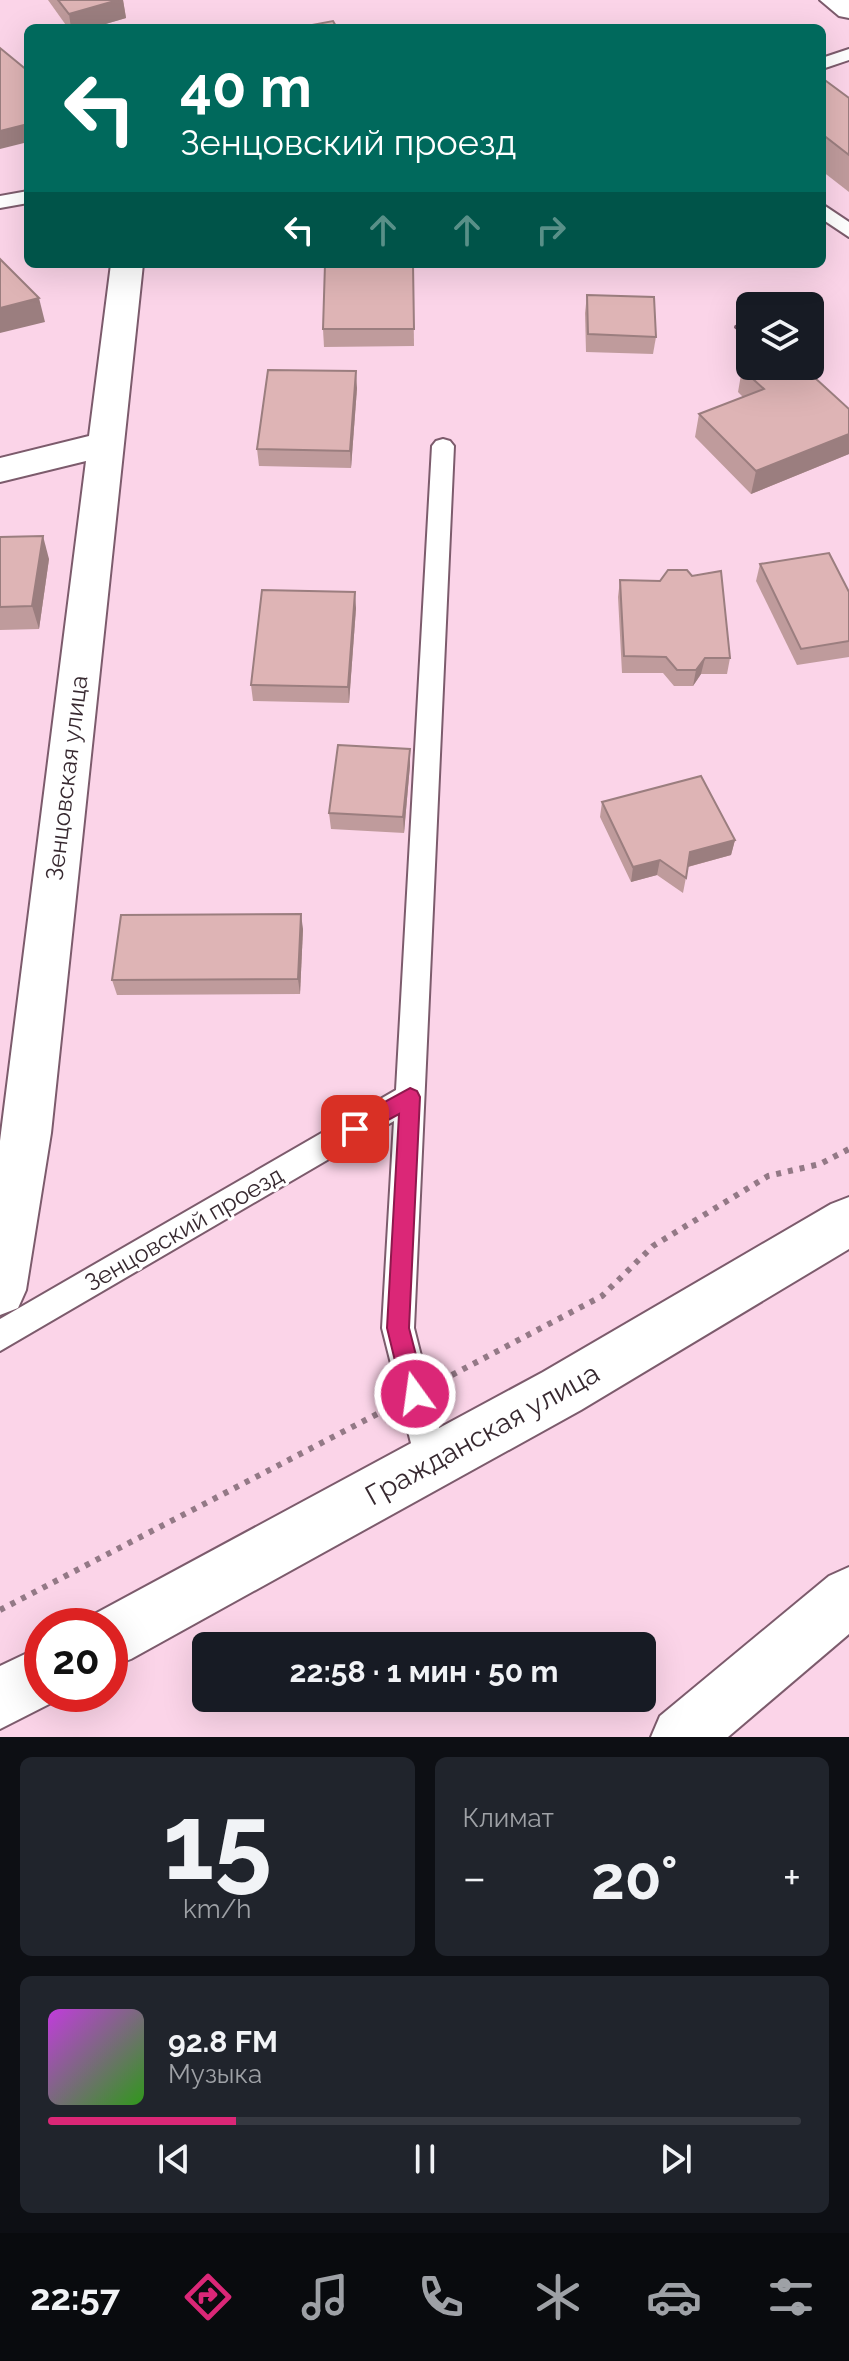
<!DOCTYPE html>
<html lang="ru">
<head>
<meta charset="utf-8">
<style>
  body { margin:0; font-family:Raleway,sans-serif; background:#20242c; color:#f1f3f6; height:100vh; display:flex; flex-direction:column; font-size:30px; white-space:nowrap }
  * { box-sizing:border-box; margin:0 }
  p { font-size:26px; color:#9ea1a6 }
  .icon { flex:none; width:44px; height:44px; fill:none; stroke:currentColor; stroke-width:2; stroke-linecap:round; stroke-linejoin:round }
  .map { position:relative; height:1737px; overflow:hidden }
  .sheet { display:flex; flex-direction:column; gap:20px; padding:20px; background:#0d0f14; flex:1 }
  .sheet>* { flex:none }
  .guide { position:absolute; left:24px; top:24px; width:802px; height:244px; border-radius:12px; box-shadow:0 8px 32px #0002; background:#00695c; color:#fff; overflow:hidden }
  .buttons { position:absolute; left:736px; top:292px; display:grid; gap:16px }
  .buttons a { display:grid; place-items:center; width:88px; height:88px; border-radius:12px; background:#171b24; box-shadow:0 8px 32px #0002; font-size:40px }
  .speed { position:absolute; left:24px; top:1608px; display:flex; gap:16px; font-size:40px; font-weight:700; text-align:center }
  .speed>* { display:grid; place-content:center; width:104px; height:104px; border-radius:50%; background:#171b24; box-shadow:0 8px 32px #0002; line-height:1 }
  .speed .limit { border:12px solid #d22; background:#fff; color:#111 }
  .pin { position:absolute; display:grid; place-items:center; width:68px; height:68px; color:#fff; margin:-34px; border-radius:16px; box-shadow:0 4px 12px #0006 }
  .me { position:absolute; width:88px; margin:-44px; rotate:346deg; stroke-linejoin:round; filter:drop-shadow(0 0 6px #0008) }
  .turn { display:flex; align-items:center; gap:28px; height:168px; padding:0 24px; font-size:36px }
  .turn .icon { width:104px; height:104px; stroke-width:2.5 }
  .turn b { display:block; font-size:56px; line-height:68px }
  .lanes { display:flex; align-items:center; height:76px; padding:0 24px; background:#0003; justify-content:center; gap:40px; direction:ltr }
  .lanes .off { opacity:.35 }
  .big { font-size:60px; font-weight:700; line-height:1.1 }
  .sheet .tile { flex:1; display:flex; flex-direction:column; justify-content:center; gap:12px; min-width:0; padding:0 28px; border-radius:12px; background:#20242c }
  .sheet .dial { align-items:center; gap:0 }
  .dial b { font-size:104px; line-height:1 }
  .song { display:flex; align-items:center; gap:24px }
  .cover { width:96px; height:96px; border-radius:12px; background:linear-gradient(135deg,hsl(290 70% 55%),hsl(110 70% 35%)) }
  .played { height:8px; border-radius:4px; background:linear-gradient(90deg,#db2777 25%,#363941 25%) }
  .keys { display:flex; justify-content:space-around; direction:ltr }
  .heat { display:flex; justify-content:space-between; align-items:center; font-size:44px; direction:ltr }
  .sheet .tiles { flex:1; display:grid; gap:20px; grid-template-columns:1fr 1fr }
  .tile:last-child { grid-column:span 2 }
  .trip { position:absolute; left:192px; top:1632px; width:464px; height:80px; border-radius:12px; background:#171b24; box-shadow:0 8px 32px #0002; font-weight:700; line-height:80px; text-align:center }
  .tab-bar { display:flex; height:128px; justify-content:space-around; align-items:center; background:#090b0e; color:#9ea1a6 }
  .tab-bar .icon { width:56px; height:56px }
  .tab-bar .current { color:#db2777 }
  .tab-bar b { font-size:36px; color:#f1f3f6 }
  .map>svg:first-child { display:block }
</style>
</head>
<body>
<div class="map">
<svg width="849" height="1737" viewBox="0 0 849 1737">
  <rect width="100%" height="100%" fill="#fbd4e8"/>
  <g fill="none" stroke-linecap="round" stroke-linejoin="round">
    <defs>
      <g id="lane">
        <path d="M849,49V60L822,69V58Z"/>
        <path d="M28,191V203L0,208V196Z"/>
        <path d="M822,204L849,222V237L822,219Z"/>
        <path d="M746,321L750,322V336L736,327Z"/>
        <path d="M443,439L450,441L454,446L414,1328L448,1463L444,1475L432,1479L420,1475L416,1463L382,1328L394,1121L0,1351V1319L396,1090L432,446L436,441Z"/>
      </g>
      <g id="street">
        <path d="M820,0H849V18L839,16Z"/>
        <path d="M111,264H143L51,1133L26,1290L18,1308L0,1315V1141L86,461L0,482V458L89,436Z"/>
        <path d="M849,1567V1634L728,1737H651L660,1716L829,1576Z"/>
      </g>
      <g id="secondary">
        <path d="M849,1197V1249L581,1410L131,1659L110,1667V1626H86L89,1617L543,1372L831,1204Z"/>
        <path d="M42,1646V1694H64L63,1697L0,1729V1666Z"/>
      </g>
    </defs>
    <use href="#lane" stroke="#7c5b6c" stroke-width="4"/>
    <use href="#street" stroke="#7c5b6c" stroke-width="4"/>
    <use href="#secondary" stroke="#7c5b6c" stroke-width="4"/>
    <g stroke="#937986" stroke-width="6" stroke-dasharray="5 7" stroke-linecap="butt">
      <path d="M452,1375L602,1296L653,1246L768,1176L820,1164L849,1149"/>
      <path d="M0,1610L379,1413"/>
    </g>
    <use href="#lane" fill="#fff" fill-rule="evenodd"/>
    <use href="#street" fill="#fff" fill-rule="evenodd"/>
    <use href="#secondary" fill="#fff" fill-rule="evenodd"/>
  </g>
  <g fill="#bf9b9c">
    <path d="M48,0H123L126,18L92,28H68Z"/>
    <path d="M822,78L849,98V192L822,171Z"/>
    <path d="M413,264L414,346L324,347L323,329Z"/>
    <path d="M587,295L656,337L653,354L586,352L585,313Z"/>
    <path d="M742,369L849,409V454L751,494L695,437L699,414L743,397L738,392Z"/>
    <path d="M357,388L351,468L259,466L257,449Z"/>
    <path d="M0,537L49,559L39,629L0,630Z"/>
    <path d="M760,564L849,592V657L797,665L756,581Z"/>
    <path d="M620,580L730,658L727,674H701L693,686H674L663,673H622L618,597Z"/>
    <path d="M356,608L349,703L253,701L251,685Z"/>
    <path d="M410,749V765L404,833L331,829L329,813Z"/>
    <path d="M602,802L735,840L731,855L688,867L683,893L657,875L631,882L600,817Z"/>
    <path d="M303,929L300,994L117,995L112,980Z"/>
  </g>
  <g fill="#9b7e7f">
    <path d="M113,0H123L126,18L92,28H71L69,14Z"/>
    <path d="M28,124V142L0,149V131Z"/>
    <path d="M39,298L45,322L0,333V308Z"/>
    <path d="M356,371L357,388L351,468L350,451Z"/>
    <path d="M849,434V454L751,494L756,471Z"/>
    <path d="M43,536L49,559L39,629L32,606Z"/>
    <path d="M355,592L356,608L349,703L348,687Z"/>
    <path d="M705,658L701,674L693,686L696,670Z"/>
    <path d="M410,749V765L404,833L403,817Z"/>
    <path d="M735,840L731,855L687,867L690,852Z"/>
    <path d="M660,860L657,875L631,882L633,867Z"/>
    <path d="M301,914L303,929L300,994L298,979Z"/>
  </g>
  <g fill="#deb4b5" stroke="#9b7e7f" stroke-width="2">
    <path d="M58,0H118L69,14Z"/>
    <path d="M333,21L337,28H296Z"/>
    <path d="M0,48L28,71V124L0,131Z"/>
    <path d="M822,78L849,98V155L822,134Z"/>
    <path d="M0,259L39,298L0,308Z"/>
    <path d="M325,264H413L414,329H323Z"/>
    <path d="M587,295L654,297L656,337L588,334Z"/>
    <path d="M750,366H802L849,409V434L756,471L699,414L764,389L742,369Z"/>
    <path d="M268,370L356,371L350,451L257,449Z"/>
    <path d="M43,536L32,606L0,607V537Z"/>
    <path d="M829,553L849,592V641L801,649L760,564Z"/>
    <path d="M668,570H687L692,576L721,571L730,658H705L696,670H677L666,657L624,656L620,580L660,581Z"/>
    <path d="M262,590L355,592L348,687L251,685Z"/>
    <path d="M338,745L410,749L403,817L329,813Z"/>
    <path d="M701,776L735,840L690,852L686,878L660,860L633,867L602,802Z"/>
    <path d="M301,914L298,979L112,980L121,915Z"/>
  </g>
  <path fill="#db2777" stroke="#8e194d" stroke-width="2" d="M410,1088L417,1091L420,1097L409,1328L426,1394L423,1402L415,1406L407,1402L403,1394L387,1328L399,1114L355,1138L348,1136L345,1129L348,1122Z"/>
  <g text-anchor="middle" stroke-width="6" stroke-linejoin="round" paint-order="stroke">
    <g font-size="24" fill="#372930" stroke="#fff">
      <text transform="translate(67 778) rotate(-83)" y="8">Зенцовская улица</text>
      <text transform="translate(184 1229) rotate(-30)" y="8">Зенцовский проезд</text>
    </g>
    <g font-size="28" fill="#372930" stroke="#fff">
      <text transform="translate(482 1434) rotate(-29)" y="10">Гражданская улица</text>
    </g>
  </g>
</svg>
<div class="buttons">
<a><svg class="icon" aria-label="layers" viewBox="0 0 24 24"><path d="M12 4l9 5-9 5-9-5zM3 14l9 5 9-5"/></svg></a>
</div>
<div class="speed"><div class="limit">20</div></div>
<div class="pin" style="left:355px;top:1129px;background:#d93025"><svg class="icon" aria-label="arrive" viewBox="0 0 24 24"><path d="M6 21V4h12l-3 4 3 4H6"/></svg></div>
<svg class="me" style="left:415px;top:1394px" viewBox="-20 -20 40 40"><circle r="17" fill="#db2777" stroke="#fff" stroke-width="3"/><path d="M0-11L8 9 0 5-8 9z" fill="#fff"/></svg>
<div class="trip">22:58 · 1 мин · 50 m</div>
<div class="guide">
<div class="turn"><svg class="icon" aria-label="left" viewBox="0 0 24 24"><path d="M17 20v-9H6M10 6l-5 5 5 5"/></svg><div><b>40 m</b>Зенцовский проезд</div></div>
<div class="lanes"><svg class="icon" aria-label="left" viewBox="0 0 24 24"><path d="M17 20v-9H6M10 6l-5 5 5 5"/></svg><svg class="icon off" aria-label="ahead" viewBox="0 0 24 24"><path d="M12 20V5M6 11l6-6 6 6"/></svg><svg class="icon off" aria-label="ahead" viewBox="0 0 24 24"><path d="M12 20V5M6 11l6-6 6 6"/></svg><svg class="icon off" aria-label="right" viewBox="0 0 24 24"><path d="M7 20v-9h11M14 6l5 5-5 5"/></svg></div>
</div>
</div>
<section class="sheet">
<div class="tiles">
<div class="tile dial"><b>15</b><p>km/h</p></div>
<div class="tile"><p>Климат</p>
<div class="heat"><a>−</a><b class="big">20°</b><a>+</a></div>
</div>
<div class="tile">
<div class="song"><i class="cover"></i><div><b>92.8 FM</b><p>Музыка</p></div></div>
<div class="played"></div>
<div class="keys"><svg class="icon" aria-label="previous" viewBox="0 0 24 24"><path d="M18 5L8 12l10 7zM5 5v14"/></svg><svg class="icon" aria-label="pause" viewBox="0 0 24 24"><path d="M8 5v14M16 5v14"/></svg><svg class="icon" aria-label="next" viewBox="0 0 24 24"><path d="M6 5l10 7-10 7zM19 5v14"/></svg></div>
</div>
</div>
</section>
<nav class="tab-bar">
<b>22:57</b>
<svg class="icon current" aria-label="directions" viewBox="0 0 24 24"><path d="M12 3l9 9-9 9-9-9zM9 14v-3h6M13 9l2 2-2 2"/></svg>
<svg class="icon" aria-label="music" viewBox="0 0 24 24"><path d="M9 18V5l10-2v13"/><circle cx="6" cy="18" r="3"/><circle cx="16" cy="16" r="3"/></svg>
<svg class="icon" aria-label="phone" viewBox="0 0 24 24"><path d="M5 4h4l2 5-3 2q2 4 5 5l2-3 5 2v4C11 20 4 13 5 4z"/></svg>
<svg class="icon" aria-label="climate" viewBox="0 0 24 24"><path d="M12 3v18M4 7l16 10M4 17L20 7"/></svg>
<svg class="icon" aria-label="car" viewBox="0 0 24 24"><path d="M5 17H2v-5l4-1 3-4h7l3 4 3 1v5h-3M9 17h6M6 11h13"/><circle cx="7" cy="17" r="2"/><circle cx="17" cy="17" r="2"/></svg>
<svg class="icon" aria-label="filters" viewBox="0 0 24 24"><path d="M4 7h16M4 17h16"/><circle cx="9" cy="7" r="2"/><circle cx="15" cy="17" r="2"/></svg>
</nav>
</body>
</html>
